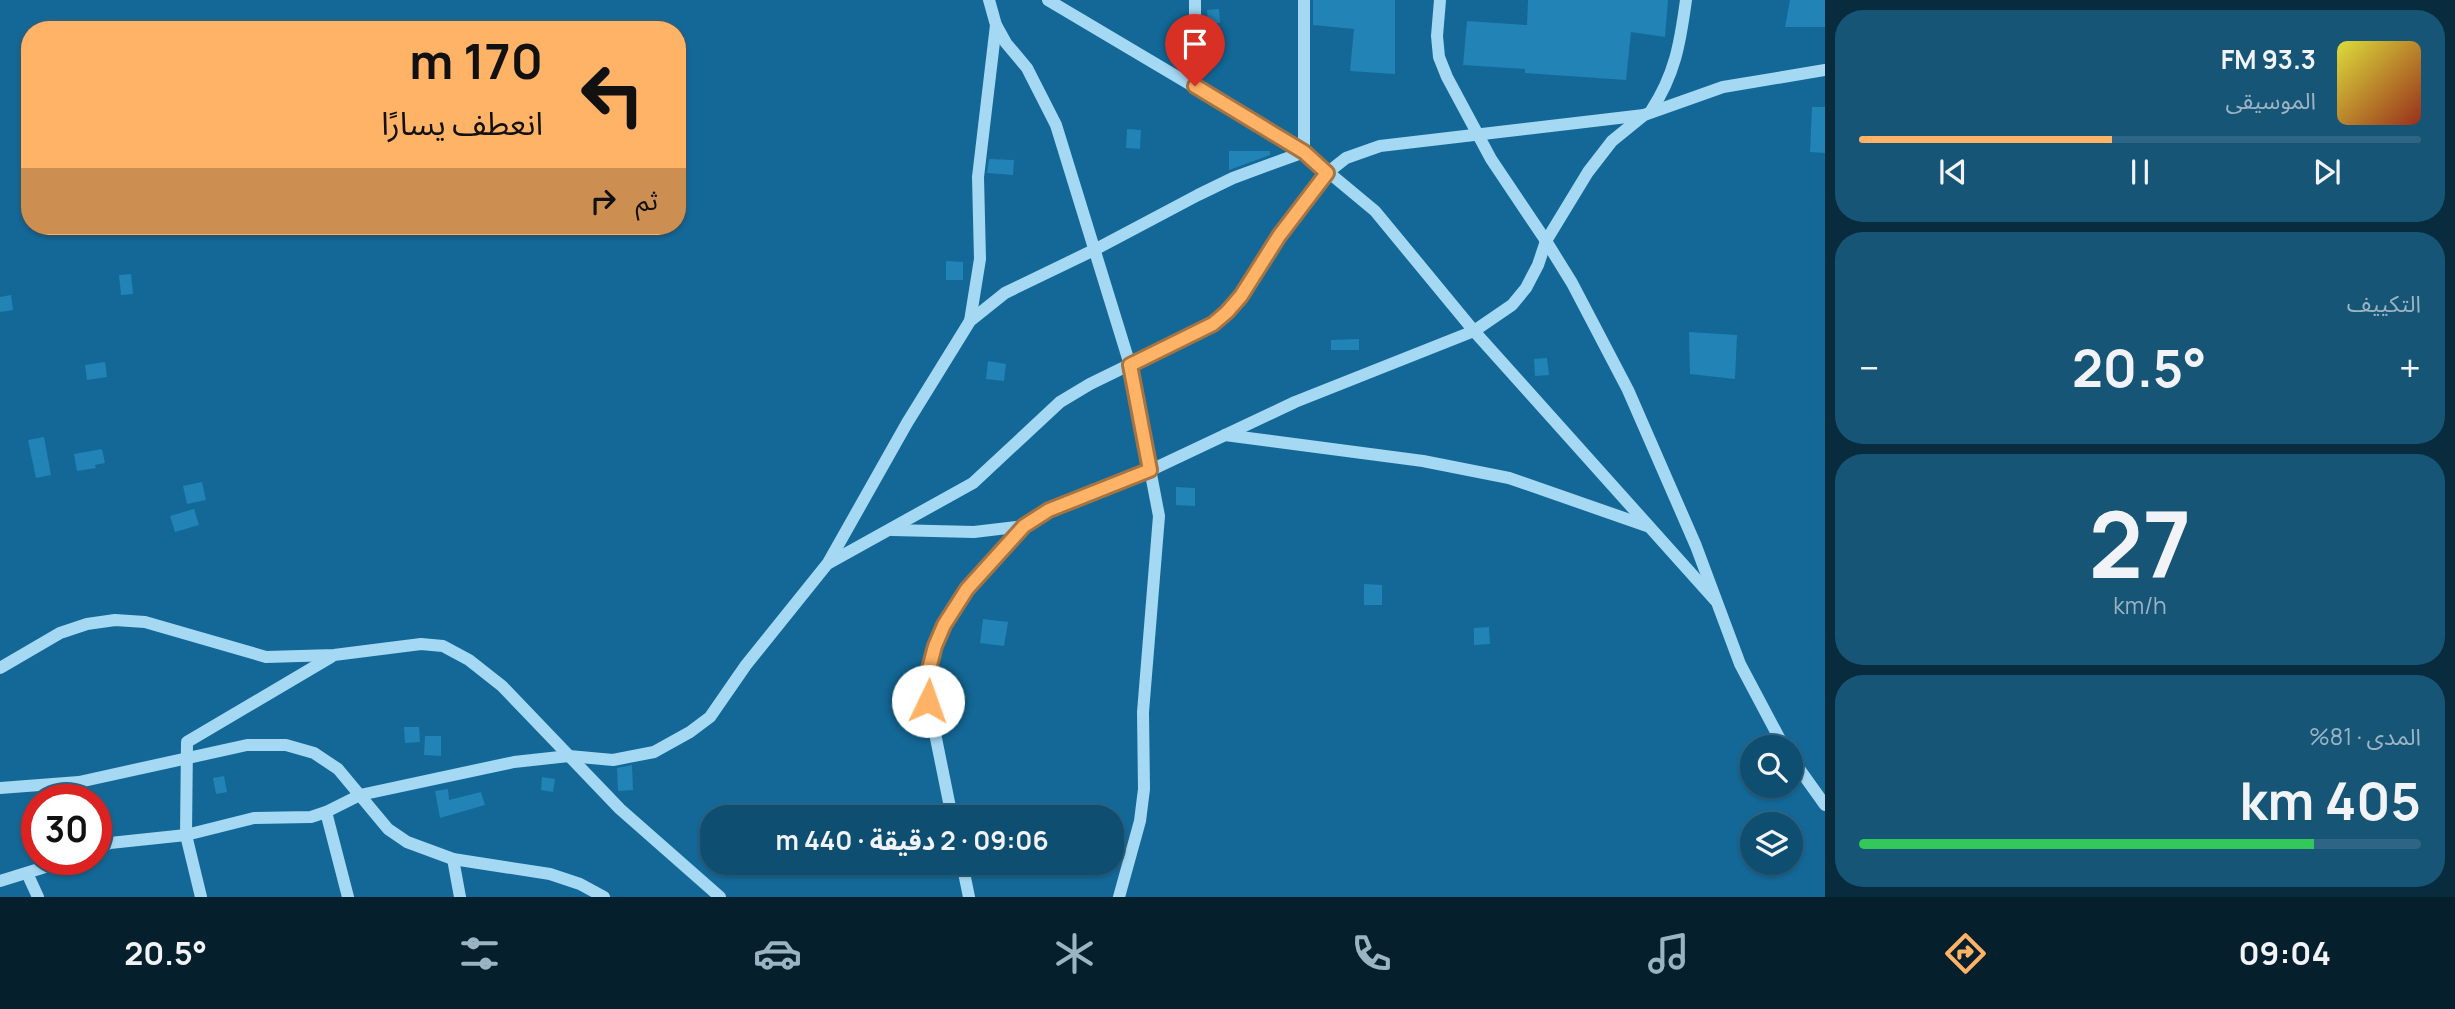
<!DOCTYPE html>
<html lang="ar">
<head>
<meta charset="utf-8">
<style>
  body { margin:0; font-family:Manrope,"Noto Sans Arabic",sans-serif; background:#175576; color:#f1f3f6; direction:rtl; height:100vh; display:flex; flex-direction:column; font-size:26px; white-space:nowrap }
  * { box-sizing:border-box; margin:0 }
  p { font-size:23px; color:#9bb4c3 }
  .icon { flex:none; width:38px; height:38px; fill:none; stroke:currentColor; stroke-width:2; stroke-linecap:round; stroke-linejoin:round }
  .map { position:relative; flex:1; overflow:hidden; direction:ltr }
  .panel { display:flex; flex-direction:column; gap:10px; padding:10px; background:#082b3e; width:630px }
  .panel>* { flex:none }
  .top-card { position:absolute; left:21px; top:21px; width:665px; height:214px; border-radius:28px; box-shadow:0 2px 5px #0004,0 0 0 2px #2e6584; direction:rtl; background:#ffb366; color:#111; overflow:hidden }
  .controls { position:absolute; left:1740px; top:735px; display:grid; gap:14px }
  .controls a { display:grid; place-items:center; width:63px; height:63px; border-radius:50%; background:#0e4e71; box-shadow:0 2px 5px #0004,0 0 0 2px #2e6584; font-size:35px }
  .speed { position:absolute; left:21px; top:784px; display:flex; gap:14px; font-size:35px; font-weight:700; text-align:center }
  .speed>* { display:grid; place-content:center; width:91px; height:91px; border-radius:50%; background:#0e4e71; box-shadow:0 2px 5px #0004,0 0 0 2px #2e6584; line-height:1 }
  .speed .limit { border:10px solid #d22; background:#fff; color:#111 }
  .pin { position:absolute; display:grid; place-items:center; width:60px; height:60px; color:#fff; margin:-72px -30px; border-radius:50% 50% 50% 0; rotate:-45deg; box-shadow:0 0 7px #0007 }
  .pin .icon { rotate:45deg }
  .me { position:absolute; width:77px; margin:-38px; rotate:3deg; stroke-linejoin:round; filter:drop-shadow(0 0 5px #0008) }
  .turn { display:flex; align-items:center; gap:24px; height:147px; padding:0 28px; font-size:32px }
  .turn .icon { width:91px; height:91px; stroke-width:2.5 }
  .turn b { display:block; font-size:49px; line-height:60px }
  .then { display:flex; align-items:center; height:66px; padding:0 28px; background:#0003; gap:14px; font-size:26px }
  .big { font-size:52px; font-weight:700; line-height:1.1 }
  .panel .card { flex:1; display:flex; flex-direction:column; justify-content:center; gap:10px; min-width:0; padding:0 24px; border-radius:28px; background:#175576 }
  .panel .dial { align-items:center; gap:0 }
  .dial b { font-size:91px; line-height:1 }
  .song { display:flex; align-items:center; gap:21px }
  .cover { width:84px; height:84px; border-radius:10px; background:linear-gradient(135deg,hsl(60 70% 55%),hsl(10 70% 35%)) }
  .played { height:7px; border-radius:4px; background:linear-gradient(90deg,#ffb366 45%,#2e6584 45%) }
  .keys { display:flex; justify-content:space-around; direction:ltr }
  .heat { display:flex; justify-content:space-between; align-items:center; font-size:38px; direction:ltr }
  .charge { height:10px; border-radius:5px; background:linear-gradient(90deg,#34c759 81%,#2e6584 0) }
  .trip { position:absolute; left:700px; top:805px; width:424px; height:70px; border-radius:28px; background:#0e4e71; box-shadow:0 2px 5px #0004,0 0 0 2px #2e6584; font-weight:700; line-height:70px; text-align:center; direction:rtl }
  .dock { display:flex; height:112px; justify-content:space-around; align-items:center; background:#061f2d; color:#9bb4c3 }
  .dock .icon { width:49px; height:49px }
  .dock .current { color:#ffb366 }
  .dock b { font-size:32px; color:#f1f3f6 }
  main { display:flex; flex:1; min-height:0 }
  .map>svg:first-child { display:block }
</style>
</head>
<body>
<main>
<section class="panel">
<div class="card">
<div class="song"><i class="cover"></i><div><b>93.3 FM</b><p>الموسيقى</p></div></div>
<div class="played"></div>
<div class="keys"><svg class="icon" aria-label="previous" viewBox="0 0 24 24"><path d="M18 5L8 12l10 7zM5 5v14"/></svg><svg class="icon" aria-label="pause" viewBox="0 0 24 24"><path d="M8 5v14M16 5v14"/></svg><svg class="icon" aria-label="next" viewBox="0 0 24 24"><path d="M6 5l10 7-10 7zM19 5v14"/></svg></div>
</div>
<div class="card"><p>التكييف</p>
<div class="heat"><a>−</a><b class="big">20.5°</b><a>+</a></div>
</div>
<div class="card dial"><b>27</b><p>km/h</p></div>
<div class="card"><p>المدى · 81%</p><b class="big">405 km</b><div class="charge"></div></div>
</section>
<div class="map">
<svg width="1825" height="897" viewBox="0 0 1825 897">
  <rect width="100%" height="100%" fill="#136897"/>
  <g fill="#2183b6">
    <path d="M1313,0H1395V74L1350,71L1354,29L1313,25Z"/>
    <path d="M1528,0H1668L1665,37L1631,32L1626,80L1525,73V69L1463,65L1467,21L1527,25Z"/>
    <path d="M1790,0H1825V27H1785Z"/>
    <path d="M1219,9L1220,23H1208L1207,10Z"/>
    <path d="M1812,107H1825V153L1810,152Z"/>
    <path d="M1127,129L1141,130L1140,149L1126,148Z"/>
    <path d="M1229,151H1270V155L1229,170Z"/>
    <path d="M989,159L1014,160L1013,175L987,173Z"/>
    <path d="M946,261L963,262V280H946Z"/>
    <path d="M131,274L133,294L121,295L119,275Z"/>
    <path d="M11,295L13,310L0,312V297Z"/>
    <path d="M1689,332L1737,335L1735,379L1690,374Z"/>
    <path d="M1359,339V350H1331V340Z"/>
    <path d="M1547,358L1549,375L1535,376L1534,359Z"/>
    <path d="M988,361L1006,364L1004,381L986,379Z"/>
    <path d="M105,362L107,377L87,380L85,365Z"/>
    <path d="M44,437L51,475L36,478L28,440Z"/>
    <path d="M102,449L105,463L95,465L96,468L77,471L74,454Z"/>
    <path d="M202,482L206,500L187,504L183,486Z"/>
    <path d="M1176,487L1195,488V506L1176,505Z"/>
    <path d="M194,509L199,525L175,532L170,516Z"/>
    <path d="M1364,584L1382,585V605H1364Z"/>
    <path d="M983,619L1008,622L1004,646L980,643Z"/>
    <path d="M1489,627L1490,644L1474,645V628Z"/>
    <path d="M404,727H419L420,742L405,743Z"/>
    <path d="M425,736H441V756L424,755Z"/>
    <path d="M632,765L633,790L618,791L617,768Z"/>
    <path d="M224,776L227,792L216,794L213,778Z"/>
    <path d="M542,777L555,779L553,792L541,790Z"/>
    <path d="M448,789L449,800L481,792L485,805L440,818L435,791Z"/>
  </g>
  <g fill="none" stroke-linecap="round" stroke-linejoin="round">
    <g stroke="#a5d8f3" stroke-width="12">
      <path d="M989,0L996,25L1006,43L1027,68L1056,125L1130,365L1159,516L1143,712L1144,789L1140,821L1119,897"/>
      <path d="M1048,0L1304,152L1375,211L1474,331L1715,600"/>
      <path d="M1440,0L1437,36L1439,57L1447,77L1491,159L1546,241L1572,283L1628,390L1696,546L1740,664L1784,747"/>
      <path d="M1195,86V0"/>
      <path d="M1651,111C1675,74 1680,44 1686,0"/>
      <path d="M1304,152V0"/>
      <path d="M970,321L980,259L978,177L996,25"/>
      <path d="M1225,435L1423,461L1509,478L1647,526"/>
      <path d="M892,530L974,532L1024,526"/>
      <path d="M829,563L973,483L1060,402L1090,384L1213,324L1241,296L1279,236L1327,173L1346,158L1380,146L1644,115"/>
      <path d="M0,668L60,633L87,624L115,620L145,622L266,657L334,655L421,644L443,646L469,660L502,686L620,809L720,897"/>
      <path d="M1790,756L1825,805"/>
      <path d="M0,788L79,782L247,745H286L314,753L338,769L388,829L407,842L453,859L550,874L580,884L604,897"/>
      <path d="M326,812L348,897"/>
      <path d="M952,817L925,684L935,646L944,625L967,589L1024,526L1049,510L1151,470L1295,402L1474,331L1512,305L1526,288L1538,265L1546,241L1588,172L1612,141L1644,115L1723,87L1825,70"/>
      <path d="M96,848L110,843L186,835L254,818L311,817L326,812L360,795L514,762L569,756L613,760L654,752L690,732L710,717L746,665L828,563L907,423L970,321L1005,293L1096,249L1198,195L1233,178L1304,152"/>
      <path d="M453,859L460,897"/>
      <path d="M962,863L969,897"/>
      <path d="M27,873L38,897"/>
      <path d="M0,881L71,859"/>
      <path d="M201,897L186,835L187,742L331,657"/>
    </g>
  </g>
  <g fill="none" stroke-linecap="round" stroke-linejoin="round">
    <defs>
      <path id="route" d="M928,701L925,684L935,646L944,625L967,589L1024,526L1049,510L1150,470L1130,365L1213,324L1227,312L1241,296L1279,236L1327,173L1304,152L1195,86"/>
    </defs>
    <use href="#route" stroke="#a67442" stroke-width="18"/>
    <use href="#route" stroke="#ffb366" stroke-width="12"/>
  </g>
</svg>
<div class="controls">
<a><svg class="icon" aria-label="search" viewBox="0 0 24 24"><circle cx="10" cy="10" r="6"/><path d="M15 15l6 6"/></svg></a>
<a><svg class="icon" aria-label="layers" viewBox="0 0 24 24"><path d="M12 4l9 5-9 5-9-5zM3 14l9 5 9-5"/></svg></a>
</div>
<div class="speed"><div class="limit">30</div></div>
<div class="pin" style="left:1195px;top:86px;background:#d93025"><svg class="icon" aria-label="arrive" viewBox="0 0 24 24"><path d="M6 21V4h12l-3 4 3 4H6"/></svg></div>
<svg class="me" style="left:928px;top:701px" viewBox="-20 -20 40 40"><circle r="19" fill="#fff"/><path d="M0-13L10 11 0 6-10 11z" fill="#ffb366"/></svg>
<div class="trip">09:06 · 2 دقيقة · 440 m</div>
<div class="top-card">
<div class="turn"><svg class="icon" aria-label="left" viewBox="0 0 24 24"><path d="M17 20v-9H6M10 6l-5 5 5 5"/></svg><div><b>170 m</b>انعطف يسارًا</div></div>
<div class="then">ثم<svg class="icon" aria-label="right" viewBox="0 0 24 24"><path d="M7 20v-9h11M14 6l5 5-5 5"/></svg></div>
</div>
</div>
</main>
<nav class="dock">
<b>09:04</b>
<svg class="icon current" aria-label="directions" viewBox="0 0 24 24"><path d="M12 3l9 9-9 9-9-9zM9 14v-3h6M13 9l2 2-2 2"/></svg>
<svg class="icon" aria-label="music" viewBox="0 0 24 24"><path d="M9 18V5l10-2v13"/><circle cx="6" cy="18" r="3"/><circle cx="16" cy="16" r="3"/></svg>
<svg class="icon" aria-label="phone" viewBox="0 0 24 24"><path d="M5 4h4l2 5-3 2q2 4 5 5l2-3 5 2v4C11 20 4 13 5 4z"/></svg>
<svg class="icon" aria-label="climate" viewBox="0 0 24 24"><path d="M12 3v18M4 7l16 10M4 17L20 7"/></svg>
<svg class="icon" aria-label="car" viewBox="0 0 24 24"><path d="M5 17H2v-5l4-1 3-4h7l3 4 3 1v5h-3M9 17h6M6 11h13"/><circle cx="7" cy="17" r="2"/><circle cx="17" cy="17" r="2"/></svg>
<svg class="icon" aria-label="filters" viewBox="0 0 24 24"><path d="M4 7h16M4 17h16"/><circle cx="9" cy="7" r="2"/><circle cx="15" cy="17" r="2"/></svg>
<b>20.5°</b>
</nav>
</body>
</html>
